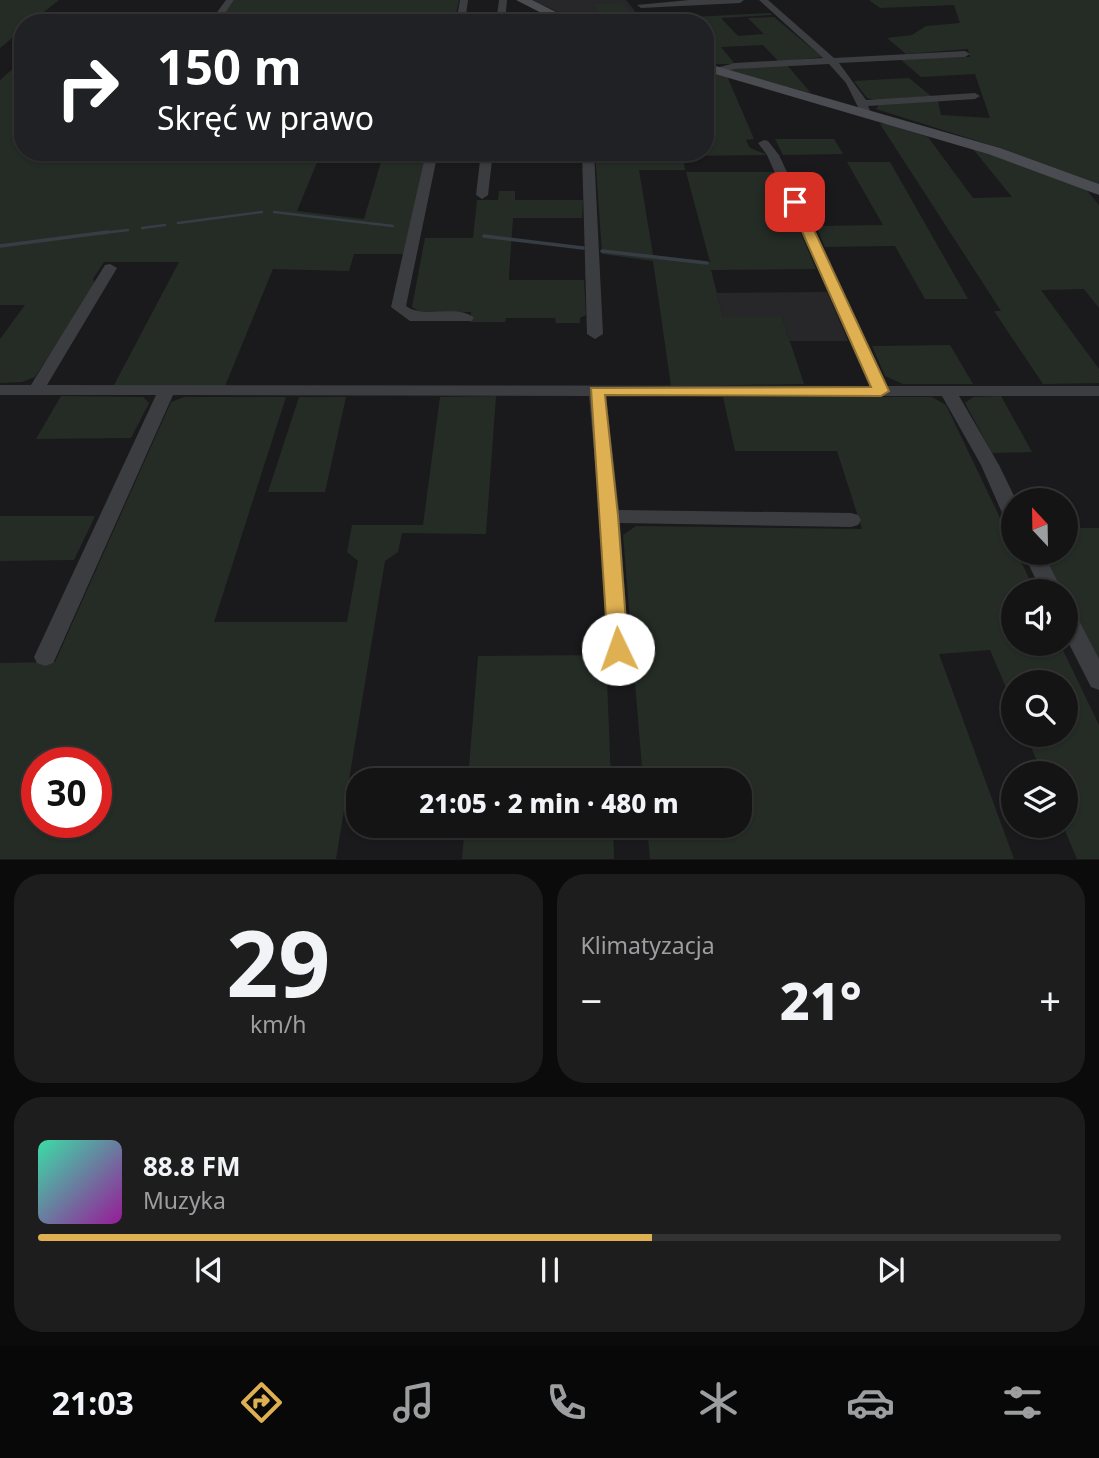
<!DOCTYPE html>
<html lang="pl">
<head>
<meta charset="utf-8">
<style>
  body { margin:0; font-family:"Noto Sans",sans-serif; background:#1d1d1e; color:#f1f3f6; height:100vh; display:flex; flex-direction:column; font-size:26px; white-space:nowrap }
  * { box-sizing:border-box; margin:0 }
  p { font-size:23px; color:#9d9ea0 }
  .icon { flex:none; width:38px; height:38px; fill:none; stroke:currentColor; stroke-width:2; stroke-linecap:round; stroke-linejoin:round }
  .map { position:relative; height:860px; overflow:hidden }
  .drawer { display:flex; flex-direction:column; gap:14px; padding:14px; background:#0b0b0c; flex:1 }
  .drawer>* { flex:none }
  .hud { position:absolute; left:14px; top:14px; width:700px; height:147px; border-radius:28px; box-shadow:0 2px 5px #0004,0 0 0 2px #333334; background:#202124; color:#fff; overflow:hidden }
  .needle { width:46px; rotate:338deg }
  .tools { position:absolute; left:1001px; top:488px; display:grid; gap:14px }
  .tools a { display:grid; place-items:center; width:77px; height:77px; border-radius:50%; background:#141415; box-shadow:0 2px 5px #0004,0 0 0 2px #333334; font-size:35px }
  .speed { position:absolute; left:21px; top:747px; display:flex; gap:14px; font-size:35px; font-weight:700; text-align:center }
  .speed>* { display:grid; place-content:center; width:91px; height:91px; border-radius:50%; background:#141415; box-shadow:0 2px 5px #0004,0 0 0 2px #333334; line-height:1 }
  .speed .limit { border:10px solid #d22; background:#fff; color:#111 }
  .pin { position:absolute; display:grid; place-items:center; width:60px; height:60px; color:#fff; margin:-30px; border-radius:14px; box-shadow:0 4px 10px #0006 }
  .me { position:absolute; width:77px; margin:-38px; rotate:357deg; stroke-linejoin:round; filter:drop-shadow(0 0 5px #0008) }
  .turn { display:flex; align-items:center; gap:24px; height:147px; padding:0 28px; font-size:32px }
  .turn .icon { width:91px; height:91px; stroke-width:2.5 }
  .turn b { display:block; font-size:49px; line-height:60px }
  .big { font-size:52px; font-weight:800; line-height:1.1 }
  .drawer .widget { flex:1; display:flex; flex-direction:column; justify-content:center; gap:10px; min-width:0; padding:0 24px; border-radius:28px; background:#1d1d1e }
  .drawer .dial { align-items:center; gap:0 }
  .dial b { font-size:91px; line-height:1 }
  .song { display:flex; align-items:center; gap:21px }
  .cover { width:84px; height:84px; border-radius:10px; background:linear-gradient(135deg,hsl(160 70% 55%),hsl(300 70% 35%)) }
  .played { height:7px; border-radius:4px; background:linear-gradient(90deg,#deb051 60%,#333334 60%) }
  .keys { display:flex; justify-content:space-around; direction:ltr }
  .heat { display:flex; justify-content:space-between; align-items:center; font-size:38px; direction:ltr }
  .drawer .tiles { flex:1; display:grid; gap:14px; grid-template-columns:1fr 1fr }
  .widget:last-child { grid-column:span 2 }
  .trip { position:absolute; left:346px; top:768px; width:406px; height:70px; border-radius:28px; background:#141415; box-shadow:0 2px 5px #0004,0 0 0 2px #333334; font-weight:800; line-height:70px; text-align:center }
  .dock { display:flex; height:112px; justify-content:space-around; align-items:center; background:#080808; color:#9d9ea0 }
  .dock .icon { width:49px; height:49px }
  .dock .active { color:#deb051 }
  .dock b { font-size:32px; color:#f1f3f6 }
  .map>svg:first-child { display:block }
</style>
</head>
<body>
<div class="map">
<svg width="1099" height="860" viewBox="0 0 1099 860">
  <rect width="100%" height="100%" fill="#1a1a1c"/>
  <g fill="#272729">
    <path d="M532,0H626L642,20L582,23Z"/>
    <path d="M827,292L848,341H790L782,317H723L717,293Z"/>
  </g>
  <g fill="#252c26" fill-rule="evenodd">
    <path d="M0,0H59L30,23H23V29L0,48Z"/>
    <path d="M234,0H459L454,23H216Z"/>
    <path d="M869,0H1099V184L1000,148L876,109L879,105L938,101L941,115L990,118L975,74L921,77L900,59L970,57L968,49L906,54L887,38L912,35L926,26L960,23L954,5L880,8Z"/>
    <path d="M623,3L633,19L603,20L594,4Z"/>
    <path d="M770,13L772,15L721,18L738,36L764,34L748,18L774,17L822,57L779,62L763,45L721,47L735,64H705V23H582Z"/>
    <path d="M23,60V152H375L373,158L367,160H318L297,211L364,219L384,152H426L404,254H354L349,271L273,269L225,386L114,385L179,262H104L93,279L96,285L35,377L22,382L0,383V339L25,305H0V80Z"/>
    <path d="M787,65L811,93L728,71L729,69Z"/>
    <path d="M705,70L727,76L754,139L746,140L750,148L768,155L683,156L685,170H639L653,255L710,262L686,172H775L816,269L711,270L723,317H782L804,384L671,386L653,261L602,254L595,152H705Z"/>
    <path d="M909,78L931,96L876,100L867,98L854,81Z"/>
    <path d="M885,123L928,137L973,198L1012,197L973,149L1084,187L1099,205V308L1084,289L1041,290L1099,369V383L1043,384L994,311H1001L880,124Z"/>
    <path d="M775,139H834L843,154L783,155Z"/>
    <path d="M847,162H890L968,299H925L895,246L825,247L816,226L883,225Z"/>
    <path d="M499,191H515V200H583L582,218H513L509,275V280H584L586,315L580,318V323H556L555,318H506L505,322H470L471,312H420L412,307L425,238H473L477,200H498Z"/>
    <path d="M950,345L973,384H903L885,376L872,346Z"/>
    <path d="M61,396L143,397L149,403L131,438L36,439Z"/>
    <path d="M496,396L486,534L402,533L398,552L385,561L336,859H0V663L55,662L171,402L184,397H286L214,622H347L358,561L347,552L352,525H423L440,397ZM37,763H96V822H37Z"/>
    <path d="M1001,396L1032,452L992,453L965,403L973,397Z"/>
    <path d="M299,397H346L325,492H268Z"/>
    <path d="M723,397H932L946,405L1013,545V553H1017L1035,591L1013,592V644H1060L1099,725V859H1077L1063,826L1066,774L1042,773L1026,735H1066V682H1013V704L990,650L939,654L1014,859H650L647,826H740V780H643L623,535L636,526L862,529L837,451H735Z"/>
    <path d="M0,516H95L74,560L0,561Z"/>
    <path d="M1066,528H1099V663L1066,599V592L1062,591L1042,553H1066Z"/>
    <path d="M606,655L611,780H468L478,656Z"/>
    <path d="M465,826H613L614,859H462Z"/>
  </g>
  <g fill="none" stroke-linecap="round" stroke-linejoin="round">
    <g stroke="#363d44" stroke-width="2.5">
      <path d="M274,212L393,226"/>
      <path d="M178,223L262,212"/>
      <path d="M142,228L165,225"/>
      <path d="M94,234L128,230"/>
    </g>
    <g stroke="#363d44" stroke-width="3.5">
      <path d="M484,236L583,248"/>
      <path d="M0,246L108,232"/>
      <path d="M602,251L707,263"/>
    </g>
    <g fill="#3c3d41" fill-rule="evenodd">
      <path d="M226,0H234L218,23H209Z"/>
      <path d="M460,0H468L465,23H456Z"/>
      <path d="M499,0H507L505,23H496Z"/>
      <path d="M689,0H744L740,3L641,8L637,5Z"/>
      <path d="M759,0H768L834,58L965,51L970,54L965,57L839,63L866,100L975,93L980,96L975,99L868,106L871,113L866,116L862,115L846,83L829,64L735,69L712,73V69L735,63L823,58Z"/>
      <path d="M764,140L768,141L779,155L887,386H1099V396H959L999,465L1016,500H1013V521L1006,520L1003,515L981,465L942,396H606L619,510L851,513L858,515L861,520L858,525L851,527L620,523L629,649L626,655L618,658L610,655L607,649L600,516L589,396L173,395L56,657L53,663L45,666L37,663L34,657L156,395H0V385H31L105,265L110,264L117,268L47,385L870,386L767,155L758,143Z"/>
      <path d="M372,152H384L380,161L376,162L370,158Z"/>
      <path d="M426,152H438L406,306C425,320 457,303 474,318L471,321H410L391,307Z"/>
      <path d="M481,152H493L488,195L482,199L476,195Z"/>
      <path d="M582,152H594L603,334L595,339L587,334Z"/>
      <path d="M1023,553H1043L1063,592H1042Z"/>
      <path d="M1066,609L1074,611L1099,659V690L1091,687L1066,638Z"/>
    </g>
    <g fill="#4a4c51" fill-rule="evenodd">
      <path d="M516,0H532L578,23H561Z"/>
      <path d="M705,63L1000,148L1099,184V195L988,154L705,71Z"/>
    </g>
  </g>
  <path fill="#deb051" stroke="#907235" stroke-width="2" d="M795,199L801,202L889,391L881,396L605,395L618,516L628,649L625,654H610L608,649L591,388L871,387L789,202Z"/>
</svg>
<div class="tools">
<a><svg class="needle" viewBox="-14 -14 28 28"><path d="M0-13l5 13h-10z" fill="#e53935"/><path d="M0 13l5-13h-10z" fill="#9d9ea0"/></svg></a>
<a><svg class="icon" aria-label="sound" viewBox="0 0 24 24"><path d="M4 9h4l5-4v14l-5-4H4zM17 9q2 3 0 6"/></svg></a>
<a><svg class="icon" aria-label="search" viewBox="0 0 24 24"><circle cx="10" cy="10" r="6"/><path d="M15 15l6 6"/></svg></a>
<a><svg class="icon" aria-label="layers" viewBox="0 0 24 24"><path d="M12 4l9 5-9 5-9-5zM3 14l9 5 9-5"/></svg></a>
</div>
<div class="speed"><div class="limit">30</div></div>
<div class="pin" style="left:795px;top:202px;background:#d93025"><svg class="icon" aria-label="arrive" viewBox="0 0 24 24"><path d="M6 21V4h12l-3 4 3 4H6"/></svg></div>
<svg class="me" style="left:618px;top:649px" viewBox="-20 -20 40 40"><circle r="19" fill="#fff"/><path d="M0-13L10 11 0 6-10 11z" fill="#deb051"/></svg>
<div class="trip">21:05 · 2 min · 480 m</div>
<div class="hud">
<div class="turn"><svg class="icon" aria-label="right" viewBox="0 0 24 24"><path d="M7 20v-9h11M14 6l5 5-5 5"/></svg><div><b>150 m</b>Skręć w prawo</div></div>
</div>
</div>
<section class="drawer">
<div class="tiles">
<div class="widget dial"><b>29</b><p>km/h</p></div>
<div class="widget"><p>Klimatyzacja</p>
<div class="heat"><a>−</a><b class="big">21°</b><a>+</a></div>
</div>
<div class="widget">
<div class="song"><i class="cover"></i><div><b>88.8 FM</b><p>Muzyka</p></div></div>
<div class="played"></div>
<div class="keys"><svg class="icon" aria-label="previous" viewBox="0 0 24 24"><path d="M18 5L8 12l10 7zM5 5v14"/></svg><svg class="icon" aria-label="pause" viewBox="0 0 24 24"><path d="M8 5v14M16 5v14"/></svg><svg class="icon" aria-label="next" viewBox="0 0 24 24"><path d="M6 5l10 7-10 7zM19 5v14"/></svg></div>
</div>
</div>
</section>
<nav class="dock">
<b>21:03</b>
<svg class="icon active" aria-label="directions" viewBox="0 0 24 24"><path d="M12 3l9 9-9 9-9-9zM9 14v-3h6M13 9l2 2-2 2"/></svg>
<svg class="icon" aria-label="music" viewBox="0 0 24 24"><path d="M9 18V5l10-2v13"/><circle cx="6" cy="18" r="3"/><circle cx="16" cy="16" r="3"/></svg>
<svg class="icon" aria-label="phone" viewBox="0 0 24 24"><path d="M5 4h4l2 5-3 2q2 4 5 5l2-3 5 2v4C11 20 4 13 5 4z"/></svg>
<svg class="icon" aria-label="climate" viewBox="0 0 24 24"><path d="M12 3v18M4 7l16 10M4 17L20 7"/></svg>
<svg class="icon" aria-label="car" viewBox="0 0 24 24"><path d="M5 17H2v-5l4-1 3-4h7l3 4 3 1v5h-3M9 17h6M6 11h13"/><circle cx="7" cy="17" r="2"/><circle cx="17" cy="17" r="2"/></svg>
<svg class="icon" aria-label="filters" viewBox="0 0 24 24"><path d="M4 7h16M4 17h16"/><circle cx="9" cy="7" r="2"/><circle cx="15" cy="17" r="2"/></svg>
</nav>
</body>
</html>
